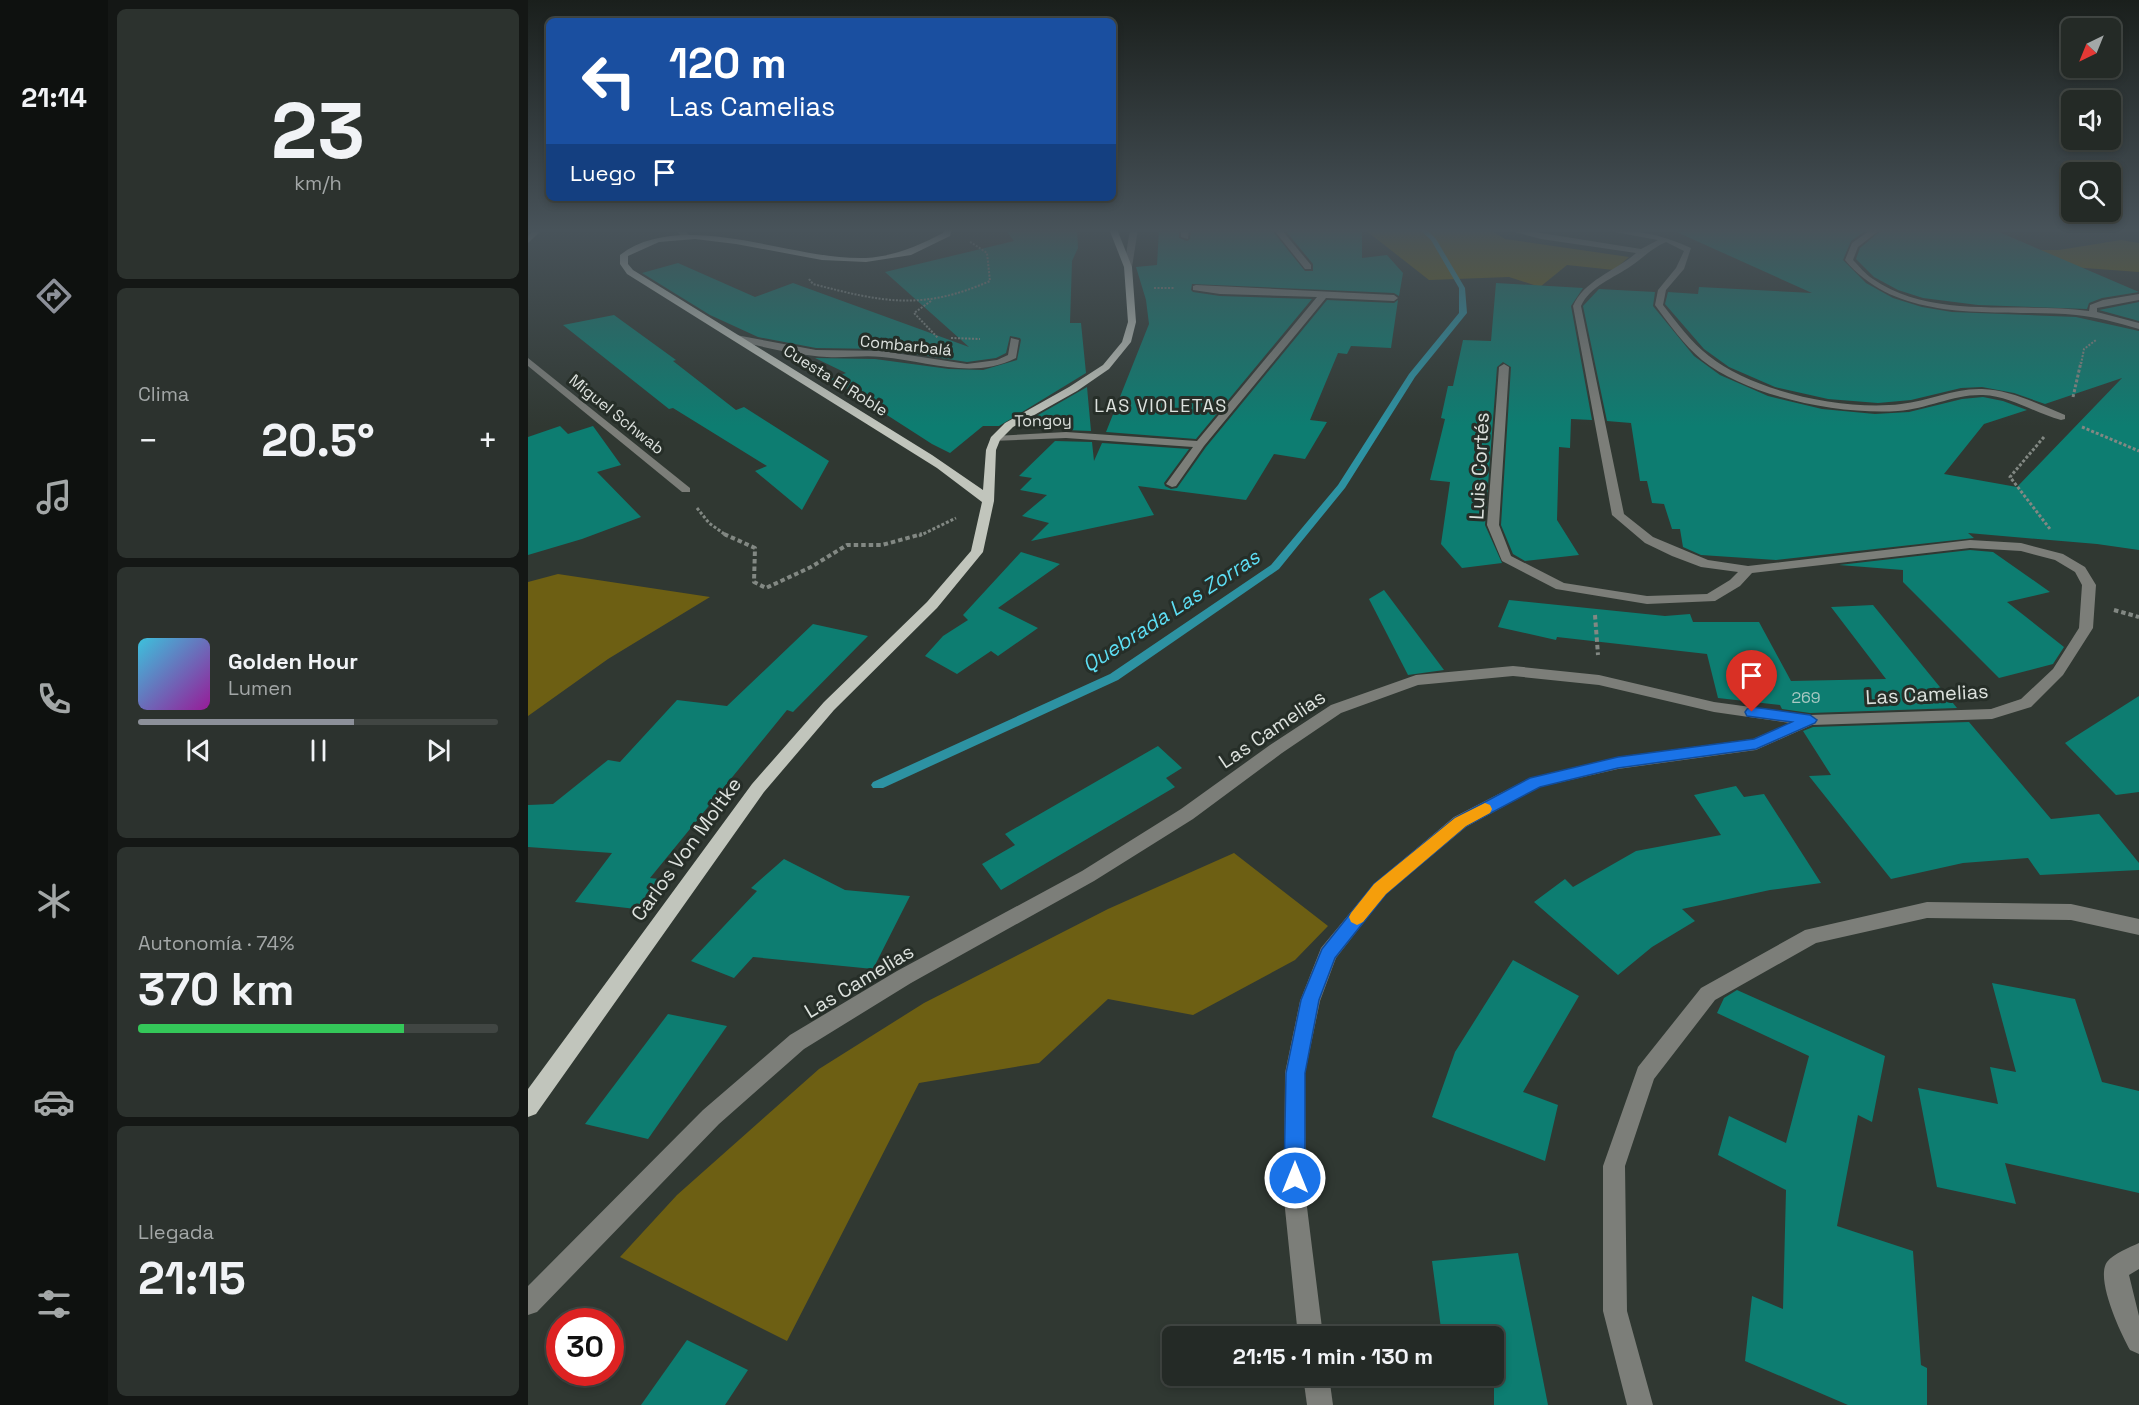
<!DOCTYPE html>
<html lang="es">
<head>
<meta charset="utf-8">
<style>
  body { margin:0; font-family:"Space Grotesk",sans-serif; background:#2c322e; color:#f1f3f6; height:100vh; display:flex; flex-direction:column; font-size:22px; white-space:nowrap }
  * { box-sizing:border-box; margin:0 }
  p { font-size:20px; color:#a3a7a7 }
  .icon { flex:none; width:33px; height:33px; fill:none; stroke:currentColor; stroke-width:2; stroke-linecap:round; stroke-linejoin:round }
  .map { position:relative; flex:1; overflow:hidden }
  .side { display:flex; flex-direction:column; gap:9px; padding:9px; background:#141715; width:420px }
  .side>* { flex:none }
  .hud { position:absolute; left:18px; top:18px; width:570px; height:183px; border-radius:9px; box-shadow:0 3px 9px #0003,0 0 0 2px #414643; background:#1a4fa0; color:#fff; overflow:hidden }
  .needle { width:39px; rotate:223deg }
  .buttons { position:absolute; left:1533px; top:18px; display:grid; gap:12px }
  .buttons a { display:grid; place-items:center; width:60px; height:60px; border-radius:9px; background:#242a26; box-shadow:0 3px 9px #0003,0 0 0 2px #414643; font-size:30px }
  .speed { position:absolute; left:18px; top:1308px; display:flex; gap:12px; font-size:30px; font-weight:700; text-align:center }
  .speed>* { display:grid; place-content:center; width:78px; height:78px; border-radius:50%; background:#242a26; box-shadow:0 3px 9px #0003,0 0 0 2px #414643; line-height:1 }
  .speed .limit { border:9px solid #d22; background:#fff; color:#111 }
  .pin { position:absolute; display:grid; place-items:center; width:51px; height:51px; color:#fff; margin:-62px -26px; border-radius:50% 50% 50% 0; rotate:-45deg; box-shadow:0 0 6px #0007 }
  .pin .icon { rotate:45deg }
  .me { position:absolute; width:66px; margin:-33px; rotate:0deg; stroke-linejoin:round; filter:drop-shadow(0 0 4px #0008) }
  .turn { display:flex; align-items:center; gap:21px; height:126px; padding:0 24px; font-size:27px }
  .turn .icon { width:78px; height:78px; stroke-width:2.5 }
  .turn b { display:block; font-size:42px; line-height:51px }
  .then { display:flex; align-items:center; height:57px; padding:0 24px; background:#0003; gap:12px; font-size:22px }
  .big { font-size:45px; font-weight:700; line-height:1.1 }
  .side .widget { flex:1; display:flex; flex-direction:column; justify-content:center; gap:9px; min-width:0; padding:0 21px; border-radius:9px; background:#2c322e }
  .side .dial { align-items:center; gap:0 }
  .dial b { font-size:78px; line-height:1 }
  .song { display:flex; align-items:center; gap:18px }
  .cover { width:72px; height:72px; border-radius:9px; background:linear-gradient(135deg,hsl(190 70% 55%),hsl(300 70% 35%)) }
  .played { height:6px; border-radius:3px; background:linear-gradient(90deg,#8c9099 60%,#414643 60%) }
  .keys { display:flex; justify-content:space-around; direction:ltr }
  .heat { display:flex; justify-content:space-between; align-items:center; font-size:33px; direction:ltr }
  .charge { height:9px; border-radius:4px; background:linear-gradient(90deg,#34c759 74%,#414643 0) }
  .trip { position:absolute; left:634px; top:1326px; width:342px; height:60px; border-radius:9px; background:#242a26; box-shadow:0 3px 9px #0003,0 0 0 2px #414643; font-weight:700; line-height:60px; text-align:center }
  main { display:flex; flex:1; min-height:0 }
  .dock { display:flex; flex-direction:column; width:108px; justify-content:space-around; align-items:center; background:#0e110f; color:#a3a7a7 }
  .dock .icon { width:42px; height:42px }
  .dock .current { color:#8c9099 }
  .dock b { font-size:27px; color:#f1f3f6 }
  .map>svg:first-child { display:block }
</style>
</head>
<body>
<main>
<nav class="dock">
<b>21:14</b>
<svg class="icon current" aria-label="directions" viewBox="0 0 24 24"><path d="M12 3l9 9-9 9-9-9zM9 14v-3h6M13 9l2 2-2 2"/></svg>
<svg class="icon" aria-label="music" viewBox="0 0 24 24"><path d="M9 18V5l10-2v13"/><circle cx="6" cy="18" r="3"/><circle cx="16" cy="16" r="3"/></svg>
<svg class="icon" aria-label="phone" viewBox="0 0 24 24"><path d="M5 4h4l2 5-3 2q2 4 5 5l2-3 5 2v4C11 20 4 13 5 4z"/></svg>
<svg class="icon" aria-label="climate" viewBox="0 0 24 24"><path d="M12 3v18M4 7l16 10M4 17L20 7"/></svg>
<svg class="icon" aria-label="car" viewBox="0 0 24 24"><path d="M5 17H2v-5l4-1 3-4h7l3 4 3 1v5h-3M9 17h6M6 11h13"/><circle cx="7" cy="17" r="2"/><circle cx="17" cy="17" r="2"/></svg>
<svg class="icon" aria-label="filters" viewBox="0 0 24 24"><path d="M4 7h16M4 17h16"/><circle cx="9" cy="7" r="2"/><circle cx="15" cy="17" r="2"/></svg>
</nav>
<section class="side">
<div class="widget dial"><b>23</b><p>km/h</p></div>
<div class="widget"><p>Clima</p>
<div class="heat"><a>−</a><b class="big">20.5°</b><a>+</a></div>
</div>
<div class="widget">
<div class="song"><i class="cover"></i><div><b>Golden Hour</b><p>Lumen</p></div></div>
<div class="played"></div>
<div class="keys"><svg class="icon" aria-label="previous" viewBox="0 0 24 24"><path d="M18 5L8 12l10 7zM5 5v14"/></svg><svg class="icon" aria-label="pause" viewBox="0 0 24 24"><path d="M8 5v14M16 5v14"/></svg><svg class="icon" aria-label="next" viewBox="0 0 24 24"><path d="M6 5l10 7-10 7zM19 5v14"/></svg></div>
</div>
<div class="widget"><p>Autonomía · 74%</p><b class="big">370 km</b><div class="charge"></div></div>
<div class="widget"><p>Llegada</p><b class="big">21:15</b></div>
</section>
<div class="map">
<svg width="1611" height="1405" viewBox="0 0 1611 1405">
  <rect width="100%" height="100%" fill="#303832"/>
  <g fill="#6d5f13">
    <path d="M836,229H960L977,239L1101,257L1086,270L1039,265L1012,287L981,277L901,280Z"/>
    <path d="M1593,240L1611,243V272L1543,267L1506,250H1531Z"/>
    <path d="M30,574L182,597L80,659L0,716V582Z"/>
    <path d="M706,853L800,926L767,960L665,1015L580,999L511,1063L391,1083L259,1341L92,1257L149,1195L291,1069L396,1003L580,909Z"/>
  </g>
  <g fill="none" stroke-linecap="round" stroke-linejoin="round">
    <path fill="#2d92a2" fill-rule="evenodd" d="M891,229H898L908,239L937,288L939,313L887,377L817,488L751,569L590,680L355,788H345L343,785L345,782L582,674L743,565L810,485L881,374L931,313V288L903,240Z"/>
  </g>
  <g fill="#0d7d71">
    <path d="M477,229H549L550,248L544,261L542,323H553L558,373L471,426H455L422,453L404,444L303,379L318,373L287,358L347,359L421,369L455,370L489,360L493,340L492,338L482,336L478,353L468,358L439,362L354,349L288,348L230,337L182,315L114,273L150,263L227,297L265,283L441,347L357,272L486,241Z"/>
    <path d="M631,229H651V238L659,241L662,239L663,229H743L777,271H785V264L756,229H834V258L859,255L875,273L871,296L866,293L664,284L663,290L665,292L692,296L784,299L668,439L578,432L621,324L618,300L608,267L629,265Z"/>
    <path d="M1142,229H1340L1323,241L1315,260L1338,283L1365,298L1394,307L1424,312L1548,317L1611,331V550L1569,544L1440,533L1446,538L1248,560L1173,555L1155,547L1152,529H1144L1136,504L1124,503L1119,481H1112L1103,423L1079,421L1055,306L1071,289L1127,292L1125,306L1166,356L1192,375L1240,396L1294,409L1347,414L1381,412L1434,399L1455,397L1475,401L1499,410L1456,424L1416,474L1489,487L1594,378L1517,404L1486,393L1454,387L1433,388L1383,400L1350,403L1300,399L1247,387L1201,367L1176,349L1137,304L1140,292L1170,294L1171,287L1284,293Z"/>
    <path d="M1355,229H1464L1611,292L1574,298L1561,303L1559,309L1450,305L1395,298L1370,290L1346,277L1328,259L1332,248Z"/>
    <path d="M968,283L1055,288L1043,306L1064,420L1043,419L1042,448L1031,447L1029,520L1051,555L997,561L985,554L973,525L983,367L975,362L969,367L957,525L974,563L934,568L913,544L922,482L902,480L917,419L913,418L920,386H925L935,340L963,341Z"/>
    <path d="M799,300L866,303L870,300L863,348L823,346L819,354L810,353L782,420L799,422L777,459L746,454L718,500L610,486L626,515L503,541L521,523L494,516L519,495L492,490L504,478L491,476L527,441L564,442L566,461L574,443L661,449L636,483L637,486L643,489L649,488L678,447Z"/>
    <path d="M1611,302V321L1571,310Z"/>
    <path d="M86,315L148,360L145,361L208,410L216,407L301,461L274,510L227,471L239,466L145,408L141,409L35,325Z"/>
    <path d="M559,387L563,431L538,430L542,426H491Z"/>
    <path d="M32,426L40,434L65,426L93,465L69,472L113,517L54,539L0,555V437Z"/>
    <path d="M1442,550L1465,552L1522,592L1479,602L1536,647L1525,664L1471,678L1375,582V570L1311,565Z"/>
    <path d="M493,552L532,564L470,608L510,628L470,656L463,651L429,674L397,656L415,636L440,620L435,615Z"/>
    <path d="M856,590L916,670L880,675L841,599Z"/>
    <path d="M981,600L1137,616L1162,614L1165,622H1231L1263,681L1358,679L1303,607L1345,605L1429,708L1282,713L1254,709L1252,705L1190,698L1179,654L1029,637L1028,640L970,627Z"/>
    <path d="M285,624L340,636L265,712L259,710L122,878L131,879L108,909L47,902L84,853L0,847V805L25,804L80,760L92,762L149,700L199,706Z"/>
    <path d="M1611,696V792L1588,795L1537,743Z"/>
    <path d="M1441,722L1523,819L1571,814L1611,863V870L1512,875L1500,858L1435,863L1363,879L1281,776L1303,775L1275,731L1285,727Z"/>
    <path d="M630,746L654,768L638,778L647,787L473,890L454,864L487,845L477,834Z"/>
    <path d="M1208,786L1216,797L1236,794L1293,883L1242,890L1154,909L1167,921L1124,947L1090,975L1006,902L1037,879L1045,887L1108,851L1193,835L1166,795Z"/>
    <path d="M256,859L317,890L382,896L345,969L225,957L206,978L163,961L229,891L223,888Z"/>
    <path d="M985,960L1051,996L995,1092L1030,1105L1017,1161L904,1117L927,1052Z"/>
    <path d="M1464,983L1547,999L1574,1082L1611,1091V1193L1477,1163L1488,1204L1409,1187L1390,1088L1470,1104L1462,1067L1488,1072Z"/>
    <path d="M1209,990L1357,1056L1344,1122L1330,1115L1309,1226L1385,1251L1393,1365L1399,1368V1405H1320L1217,1361L1224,1296L1255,1309L1258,1190L1190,1155L1201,1116L1258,1143L1281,1056L1189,1013L1196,998Z"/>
    <path d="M140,1014L199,1026L120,1139L57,1124Z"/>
    <path d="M990,1253L1020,1405H966V1336H914L904,1261Z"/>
    <path d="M159,1340L220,1370L197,1405H113Z"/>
  </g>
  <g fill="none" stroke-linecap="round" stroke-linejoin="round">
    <g stroke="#828883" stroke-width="2" stroke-dasharray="2 1.5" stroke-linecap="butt">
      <path d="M1429,229H1434"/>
      <path d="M281,279L285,284C354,302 394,311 462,281L459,253L441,241"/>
      <path d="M626,288H646"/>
      <path d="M403,301L386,313L410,338"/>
      <path d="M423,338L452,339"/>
      <path d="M1553,364L1556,349L1568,340"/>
    </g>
    <g stroke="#828883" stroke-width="3" stroke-dasharray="3 2" stroke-linecap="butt">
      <path d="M1545,397L1553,362"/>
      <path d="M1554,427L1611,451"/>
      <path d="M1516,437L1482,477L1522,529"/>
      <path d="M169,508L181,523L199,536"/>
      <path d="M391,536L428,518"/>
    </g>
    <g stroke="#828883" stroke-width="4" stroke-dasharray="4.5 3" stroke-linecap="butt">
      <path d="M196,534L227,548L226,582L238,588L283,567L319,545H354L394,534"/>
      <path d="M1586,610L1611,617"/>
      <path d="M1067,615L1070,655"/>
    </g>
    <g fill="#7c7e79" fill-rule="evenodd">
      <path d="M7,229H15L0,243V236Z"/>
      <path d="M147,229H155L162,236L155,238Z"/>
      <path d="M602,229H610L604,267L600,269L596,267Z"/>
      <path d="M653,229H661L660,239L653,237Z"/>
      <path d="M745,229H753L783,265V269H777Z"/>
      <path d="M976,229H989L1113,249L1130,240L1070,229C1103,229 1134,234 1163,248L1156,269L1138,290L1135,305C1149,323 1163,342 1181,356C1226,392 1317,411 1373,404C1401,401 1426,388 1454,389C1483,390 1510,404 1537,415V419L1533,420C1506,413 1483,396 1455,395C1426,394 1399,409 1370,411C1312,415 1220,397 1174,360C1156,345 1141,324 1127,305L1130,290L1148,268L1156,251L1138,242C1124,248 1116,257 1103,266C1086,278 1062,286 1053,306L1096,514L1125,537L1180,560L1220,566L1442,540L1493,543L1535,554L1557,567L1568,585L1565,628L1535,675L1503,707L1464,719L1284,725L1228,750L1090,769L1012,787L938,827L858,894L808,958L792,1001L777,1073L778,1199L795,1336H770L756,1199L757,1073L772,1001L793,948L846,884L926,817L1002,778L1090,757L1225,739L1262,723L1186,712L1071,685L985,676L890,685L813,713L754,753L665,819L566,881L383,983L276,1049L191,1124L9,1312L0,1315V1286L175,1110L262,1035L369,971L554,871L653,809L742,745L803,705L888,675L985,666L1071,675L1186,702L1282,715L1463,709L1493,699L1525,669L1551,628L1554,585L1547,572L1527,560L1493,551L1442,548L1224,573L1212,586L1187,601L1119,604L1028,589L974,561L959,525L971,367L976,364L981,367L971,525L983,556L1036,583L1119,596L1179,594L1202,580L1210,572L1173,567L1144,556L1117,543L1084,515L1045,306C1056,280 1088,271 1108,253L1013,239Z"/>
      <path d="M1344,229H1353L1330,247L1325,260C1331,266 1337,274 1345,279C1406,321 1491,301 1561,311L1562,305L1575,300L1611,294V300L1569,308V312L1611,323V329C1590,323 1570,317 1548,315C1471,308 1373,327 1317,260L1324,243Z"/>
      <path d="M668,285L866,295L870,298L866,301L798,298L676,446L648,486L644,487L638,484L665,447L538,438L463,441L462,439L467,436L538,432L669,441L789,297L692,294L665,290V286Z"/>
      <path d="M208,335L288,350L354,351L439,364L469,360L480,355L483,338L491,340L488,358C444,380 400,361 354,357C336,355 318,358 299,357C268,355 235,347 205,340L203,338Z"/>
      <path d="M0,358L162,488V492H154L0,366Z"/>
      <path d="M1399,902L1543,904L1611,919V935L1543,920L1399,918L1288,943L1187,1000L1126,1079L1097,1166L1099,1311L1125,1405H1099L1075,1311V1166L1110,1067L1173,988L1277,930Z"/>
      <path d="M1611,1243V1269L1601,1275L1611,1316V1354L1602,1350C1593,1334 1567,1279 1579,1262C1585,1254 1602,1247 1611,1243Z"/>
      <path d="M775,1376H801L805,1405H779Z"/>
    </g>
    <path fill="#c1c5bc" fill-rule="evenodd" d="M416,229H424L422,236L383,255L338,262L294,260L208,244L167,239L131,242L100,256V264L105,270L404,455L455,490L458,450L463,437L477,423L541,387L575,365L594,342L600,322L596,267L581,229H589L604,267L608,322L603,342L581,369L549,391L485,427L472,440L468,450L466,501L455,552L409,608L306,710L236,792L8,1114L0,1117V1089L224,784L296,702L399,602L443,551L454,502L409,468L99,274L92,264V255C154,207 266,261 338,258C367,256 390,246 415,233Z"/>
  </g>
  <linearGradient id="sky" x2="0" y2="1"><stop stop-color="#1a1f1c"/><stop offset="0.54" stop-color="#48535a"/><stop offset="1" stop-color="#48535a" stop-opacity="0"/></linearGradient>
  <rect width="1611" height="426" fill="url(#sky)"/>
  <path fill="#1a73e8" stroke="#114b97" stroke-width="1.5" d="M1224,707L1282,715L1289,720L1287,723L1228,749L1090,768L1012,787L938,826L858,894L807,958L791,1000L777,1073V1178L774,1185L767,1188L759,1185L756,1178L758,1073L773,1000L794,949L846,884L927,818L1002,778L1090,757L1226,739L1264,722L1219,716L1217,712L1219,709Z"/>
  <path fill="#f59e0b" d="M957,803L962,805L964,809L962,813L938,826L858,894L835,922L829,925L823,922L821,917L823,913L846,884L927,818Z"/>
  <g text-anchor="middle" stroke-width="6" stroke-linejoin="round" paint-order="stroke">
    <g font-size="16" fill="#dde2de" stroke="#262e28">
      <text transform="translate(378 345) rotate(6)" y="6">Combarbalá</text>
      <text transform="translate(308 380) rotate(32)" y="6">Cuesta El Roble</text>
      <text transform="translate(89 414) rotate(39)" y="6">Miguel Schwab</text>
      <text transform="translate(515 420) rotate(-1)" y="6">Tongoy</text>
    </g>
    <g font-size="16" fill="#a9c9c3">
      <text x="1278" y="703">269</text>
    </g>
    <g font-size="18" letter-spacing="1.5" fill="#dde2de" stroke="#262e28">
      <text x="633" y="412">LAS VIOLETAS</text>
    </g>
    <g font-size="20" fill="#dde2de" stroke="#262e28">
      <text transform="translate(951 466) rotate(-87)" y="7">Luis Cortés</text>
      <text transform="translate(1399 694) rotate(-3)" y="7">Las Camelias</text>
      <text transform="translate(744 729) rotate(-34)" y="7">Las Camelias</text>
      <text transform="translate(158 849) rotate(-54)" y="7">Carlos Von Moltke</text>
      <text transform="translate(331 981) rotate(-31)" y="7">Las Camelias</text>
    </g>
    <g font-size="21" font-style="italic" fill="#5ddef4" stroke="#262e28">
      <text transform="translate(643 611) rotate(-33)" y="7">Quebrada Las Zorras</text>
    </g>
  </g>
</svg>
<div class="buttons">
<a><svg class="needle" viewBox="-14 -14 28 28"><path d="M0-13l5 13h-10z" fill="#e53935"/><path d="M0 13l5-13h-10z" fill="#a3a7a7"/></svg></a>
<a><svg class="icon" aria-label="sound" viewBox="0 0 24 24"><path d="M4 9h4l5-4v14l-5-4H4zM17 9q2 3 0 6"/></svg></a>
<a><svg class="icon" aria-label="search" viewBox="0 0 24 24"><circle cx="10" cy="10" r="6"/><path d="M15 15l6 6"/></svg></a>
</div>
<div class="speed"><div class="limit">30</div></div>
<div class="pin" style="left:1224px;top:712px;background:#d93025"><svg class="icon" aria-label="arrive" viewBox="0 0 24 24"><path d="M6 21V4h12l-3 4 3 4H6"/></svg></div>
<svg class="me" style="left:767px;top:1178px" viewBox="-20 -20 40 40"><circle r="17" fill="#1a73e8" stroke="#fff" stroke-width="3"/><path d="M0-11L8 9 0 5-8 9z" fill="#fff"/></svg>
<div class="trip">21:15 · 1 min · 130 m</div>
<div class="hud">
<div class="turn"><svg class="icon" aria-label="left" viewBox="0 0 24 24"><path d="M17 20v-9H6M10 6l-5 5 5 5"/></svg><div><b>120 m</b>Las Camelias</div></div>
<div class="then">Luego<svg class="icon" aria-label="arrive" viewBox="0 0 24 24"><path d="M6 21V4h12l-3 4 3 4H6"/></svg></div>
</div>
</div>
</main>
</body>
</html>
